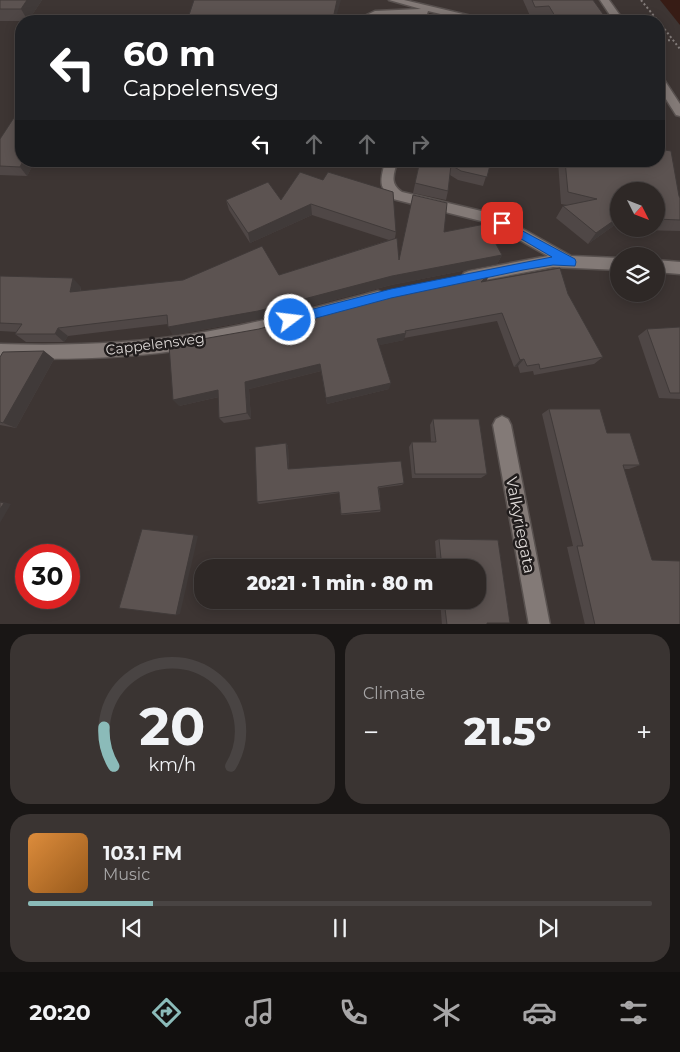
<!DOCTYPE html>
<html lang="en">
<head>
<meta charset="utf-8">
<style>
  body { margin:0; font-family:Montserrat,sans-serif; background:#3a3432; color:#f1f3f6; height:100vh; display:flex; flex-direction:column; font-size:19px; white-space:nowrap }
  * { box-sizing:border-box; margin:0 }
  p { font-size:16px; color:#a7a6a7 }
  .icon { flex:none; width:28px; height:28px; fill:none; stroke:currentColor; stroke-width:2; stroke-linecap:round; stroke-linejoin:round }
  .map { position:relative; height:624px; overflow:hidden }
  .details { display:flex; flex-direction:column; gap:10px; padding:10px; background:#191615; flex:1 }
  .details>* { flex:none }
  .banner { position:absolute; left:15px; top:15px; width:650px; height:152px; border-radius:20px; box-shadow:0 2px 12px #0003,0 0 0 1px #494443; background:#202124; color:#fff; overflow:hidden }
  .needle { width:32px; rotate:132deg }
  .fabs { position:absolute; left:610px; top:182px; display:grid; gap:10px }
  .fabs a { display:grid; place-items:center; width:55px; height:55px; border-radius:50%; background:#2e2826; box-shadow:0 2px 12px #0003,0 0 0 1px #494443; font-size:25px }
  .speed { position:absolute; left:15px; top:544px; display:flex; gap:10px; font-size:25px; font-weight:700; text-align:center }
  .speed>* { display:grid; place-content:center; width:65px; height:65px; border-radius:50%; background:#2e2826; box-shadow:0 2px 12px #0003,0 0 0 1px #494443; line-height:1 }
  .speed .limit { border:8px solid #d22; background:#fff; color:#111 }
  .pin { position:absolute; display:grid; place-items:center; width:42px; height:42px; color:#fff; margin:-21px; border-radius:10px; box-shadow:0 2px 8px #0006 }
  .me { position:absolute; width:55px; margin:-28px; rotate:75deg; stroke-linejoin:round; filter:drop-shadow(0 0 4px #0008) }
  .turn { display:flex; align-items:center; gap:18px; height:105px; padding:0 25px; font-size:22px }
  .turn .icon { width:65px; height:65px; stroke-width:2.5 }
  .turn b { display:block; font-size:35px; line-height:42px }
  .lanes { display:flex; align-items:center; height:48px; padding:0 25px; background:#0003; justify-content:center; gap:25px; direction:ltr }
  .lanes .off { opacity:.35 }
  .big { font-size:38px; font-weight:800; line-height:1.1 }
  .details .tile { flex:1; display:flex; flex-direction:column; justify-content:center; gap:8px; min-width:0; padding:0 18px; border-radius:20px; background:#3a3432 }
  .details .dial { align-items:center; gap:0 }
  .dial svg { height:130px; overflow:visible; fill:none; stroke:#494443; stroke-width:7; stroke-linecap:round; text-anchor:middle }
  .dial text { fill:#f1f3f6; stroke:none }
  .song { display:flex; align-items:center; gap:15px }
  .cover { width:60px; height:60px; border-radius:8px; background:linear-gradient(135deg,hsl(30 70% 55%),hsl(30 70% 35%)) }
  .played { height:5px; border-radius:2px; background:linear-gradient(90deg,#8bbbb9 20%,#494443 20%) }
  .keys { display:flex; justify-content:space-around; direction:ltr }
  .heat { display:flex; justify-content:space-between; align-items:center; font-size:28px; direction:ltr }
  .details .tiles { flex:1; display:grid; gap:10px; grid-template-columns:1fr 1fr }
  .tile:last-child { grid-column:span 2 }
  .trip { position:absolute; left:194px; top:559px; width:292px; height:50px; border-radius:20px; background:#2e2826; box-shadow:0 2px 12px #0003,0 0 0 1px #494443; font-weight:800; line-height:50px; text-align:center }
  .tabs { display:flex; height:80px; justify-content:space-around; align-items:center; background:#12100f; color:#a7a6a7 }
  .tabs .icon { width:35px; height:35px }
  .tabs .on { color:#8bbbb9 }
  .tabs b { font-size:22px; color:#f1f3f6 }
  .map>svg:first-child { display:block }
</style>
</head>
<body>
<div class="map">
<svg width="680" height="625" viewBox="0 0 680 625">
  <rect width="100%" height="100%" fill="#3d3533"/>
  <path fill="#371c15" d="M660,0H680V25Z"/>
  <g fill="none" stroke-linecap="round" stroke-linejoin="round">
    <defs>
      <g id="street">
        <path d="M389,0H404L484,19L486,21H470L428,11L427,14L424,15L377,17L366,21H354L375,11L421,9Z"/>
        <path d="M600,0H609L624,21H614Z"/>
        <path d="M659,77L663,78L680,104V116L676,115L659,88Z"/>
        <path d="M385,161H397C394,175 389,183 402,192L498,215L571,256L619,258V270L553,267L469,283L464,281L462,277L464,273L469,271L548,256L489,223L393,199C377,187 381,180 385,161Z"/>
        <path d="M656,260L680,262V274L656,272Z"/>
        <path d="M378,291L383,293L385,297L383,301L378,303C317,320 256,338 193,348C129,359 65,360 0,358V344C65,346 129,344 193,334C256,324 317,307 378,291Z"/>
        <path d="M502,416L508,419L511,425L550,625H529L493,425L496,419Z"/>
      </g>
    </defs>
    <use href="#street" stroke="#58514f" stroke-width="3"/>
    <g stroke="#837c7a" stroke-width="2" stroke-dasharray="2 2.5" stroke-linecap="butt">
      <path d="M641,0L658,21"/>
      <path d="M659,22L680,49"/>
      <path d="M659,41L672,40"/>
    </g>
    <use href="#street" fill="#837a77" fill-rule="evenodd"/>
  </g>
  <g fill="#4f4746">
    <path d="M0,0H42L28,21H0Z"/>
    <path d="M523,0H593L608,21H547L545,18H531Z"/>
    <path d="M0,139L21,161H35L27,176L0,175Z"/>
    <path d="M420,161H491L483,186L458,180L450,175L448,191L446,200L413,193Z"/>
    <path d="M558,161H659L680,198V231L639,230V229H656V191H619V222L588,244L556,218L563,206L567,205L561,204Z"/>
    <path d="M300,172L396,232L395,238L399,260L444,232L502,255L497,264L391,285L261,319L173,335L168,324L68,336L64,342H26L15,334L17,332L0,331V276L81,287V291L279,275L389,240L312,215L250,243L229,210L226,200H281Z"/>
    <path d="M490,273L486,281L568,294L603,357L594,364L534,375L533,371L520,373L518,366L514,367L497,321L404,338V340L379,345L389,389L327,404L321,371L249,389L251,419L224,423L219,418V397L179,406L259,329Z"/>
    <path d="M680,327V399L659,398L638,336L647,329Z"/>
    <path d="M44,351L54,359L16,428L0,425V357Z"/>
    <path d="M549,409L607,433L640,465L629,469H624L652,560L680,625H585L567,547L573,546L542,414Z"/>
    <path d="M433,419L487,474L481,478H412L409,447L412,442H431L430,425Z"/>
    <path d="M286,443L288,446L289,469L404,483L402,485L379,488L381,510L380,512L341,515L339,493L259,504L257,502Z"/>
    <path d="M439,539L498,540L510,623H487V625H442L440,600H478V568H437L435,541Z"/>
  </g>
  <g fill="#403a39">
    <path d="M27,0H42L28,21L21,9Z"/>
    <path d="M337,0H341L335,21H333Z"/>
    <path d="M23,161H35L27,176L20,167Z"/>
    <path d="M311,204L312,215L250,243L248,233Z"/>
    <path d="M619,217V222L588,244L596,233Z"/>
    <path d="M502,255L497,264L391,285L261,319L173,335L168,327L392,276Z"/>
    <path d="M490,273L486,282H481Z"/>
    <path d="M73,278L81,287L79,301L70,292Z"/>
    <path d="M58,328L68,336L64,342L55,334Z"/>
    <path d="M406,333L404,340L376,346L377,339Z"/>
    <path d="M44,351L54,359L16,428L3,423Z"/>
    <path d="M524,359L518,366L514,367L520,360Z"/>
    <path d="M320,364L321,371L249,389L251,419L247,413L245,382Z"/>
    <path d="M391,383L389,389L327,404L326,398Z"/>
    <path d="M218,390L223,396L179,406L173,400Z"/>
    <path d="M286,443L288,446L289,471L288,469Z"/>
    <path d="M0,501L11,504L0,523Z"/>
    <path d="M194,535L198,536L180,614L176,615Z"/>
  </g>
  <g fill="#5c5351" stroke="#403a39">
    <path d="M0,0H27L21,9H0Z"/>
    <path d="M194,0H337L333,19V21H187Z"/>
    <path d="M532,0H593L608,21H558L549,6L535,7Z"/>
    <path d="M21,109V161H23L20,167L0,166V139L19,110Z"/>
    <path d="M659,149L671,151L679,196L680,198V220L656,219V191H619V217L596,233L563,206L597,199L568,192L565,161H659Z"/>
    <path d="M420,161H491L487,177L461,171L451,165L448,191L415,183Z"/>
    <path d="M300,172L323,180L328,172L393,192L396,232L311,204L248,233L226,200L268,182L281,200Z"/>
    <path d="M413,195L447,203L444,232L485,224L502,255L392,276L258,311L168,327L167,315L58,328L55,334H15L22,324L0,323V276L73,278L70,292L183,280L262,246L279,275L397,238L399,260Z"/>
    <path d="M560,268L568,294L603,357L540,369L539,364L527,366L524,359L520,360L502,313L405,331L406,333L377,339L391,383L326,398L320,364L245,382L247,413L219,418L218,390L173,400L169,345L259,329L393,292L490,273L481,282Z"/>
    <path d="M680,327V393H670L647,329Z"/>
    <path d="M44,351L3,423L0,422V357L3,352Z"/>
    <path d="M549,409H600L607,433H630L640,465H623L652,560L680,561V625H595L577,546H583Z"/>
    <path d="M433,419H479L487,474H415L412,442H436Z"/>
    <path d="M286,443L288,469L401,461L404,483L378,487L381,510L341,514L339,492L257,502L255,447Z"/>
    <path d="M0,502L4,503L0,509Z"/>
    <path d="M142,529L194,535L176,615L119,608Z"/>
    <path d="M439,539L498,540L510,623H487V625H447L444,600H478V568H442Z"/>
  </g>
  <path fill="#1a73e8" stroke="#114b97" d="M502,220L575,259L576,262L575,266L553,265L523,270L391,298L290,325L286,323L285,320L286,316L290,315L391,289L552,257L499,226L497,223Z"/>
  <g text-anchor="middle" stroke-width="5" stroke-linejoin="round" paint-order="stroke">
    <g font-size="14" fill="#ddd8d6" stroke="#211d1d">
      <text transform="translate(155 344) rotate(-7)" y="5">Cappelensveg</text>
    </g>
    <g font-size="16" fill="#ddd8d6" stroke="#211d1d">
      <text transform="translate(521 525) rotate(79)" y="6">Valkyriegata</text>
    </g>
  </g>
</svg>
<div class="fabs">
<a><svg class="needle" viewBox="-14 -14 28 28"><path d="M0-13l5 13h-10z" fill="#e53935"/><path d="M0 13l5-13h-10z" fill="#a7a6a7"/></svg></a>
<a><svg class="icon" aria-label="layers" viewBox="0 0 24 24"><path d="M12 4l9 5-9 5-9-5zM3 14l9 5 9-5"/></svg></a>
</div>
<div class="speed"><div class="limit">30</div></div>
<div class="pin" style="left:502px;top:223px;background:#d93025"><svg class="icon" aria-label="arrive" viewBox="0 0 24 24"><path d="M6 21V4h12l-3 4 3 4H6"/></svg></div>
<svg class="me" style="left:290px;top:320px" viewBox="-20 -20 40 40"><circle r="17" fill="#1a73e8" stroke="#fff" stroke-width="3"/><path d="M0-11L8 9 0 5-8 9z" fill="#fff"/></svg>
<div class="trip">20:21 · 1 min · 80 m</div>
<div class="banner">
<div class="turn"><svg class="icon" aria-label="left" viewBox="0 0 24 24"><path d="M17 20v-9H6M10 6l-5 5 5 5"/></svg><div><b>60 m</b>Cappelensveg</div></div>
<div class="lanes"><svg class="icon" aria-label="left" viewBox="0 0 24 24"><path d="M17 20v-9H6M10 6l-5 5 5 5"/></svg><svg class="icon off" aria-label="ahead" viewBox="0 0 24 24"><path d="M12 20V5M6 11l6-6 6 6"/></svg><svg class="icon off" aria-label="ahead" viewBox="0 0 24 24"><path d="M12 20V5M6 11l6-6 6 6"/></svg><svg class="icon off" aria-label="right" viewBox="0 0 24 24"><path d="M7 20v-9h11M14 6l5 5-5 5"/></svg></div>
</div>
</div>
<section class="details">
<div class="tiles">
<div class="tile dial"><svg viewBox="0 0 100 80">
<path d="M14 69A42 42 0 1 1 86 69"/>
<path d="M14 69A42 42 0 0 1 8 45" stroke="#8bbbb9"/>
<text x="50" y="56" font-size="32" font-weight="700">20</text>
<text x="50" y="72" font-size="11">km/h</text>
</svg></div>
<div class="tile"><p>Climate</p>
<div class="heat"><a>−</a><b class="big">21.5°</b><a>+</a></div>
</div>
<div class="tile">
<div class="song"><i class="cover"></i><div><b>103.1 FM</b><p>Music</p></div></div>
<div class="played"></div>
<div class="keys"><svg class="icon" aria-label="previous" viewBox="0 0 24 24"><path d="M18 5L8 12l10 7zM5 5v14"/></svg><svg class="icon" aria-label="pause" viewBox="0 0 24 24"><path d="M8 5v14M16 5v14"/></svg><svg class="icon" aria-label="next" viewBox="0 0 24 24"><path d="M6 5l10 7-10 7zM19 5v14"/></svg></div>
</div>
</div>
</section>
<nav class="tabs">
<b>20:20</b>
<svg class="icon on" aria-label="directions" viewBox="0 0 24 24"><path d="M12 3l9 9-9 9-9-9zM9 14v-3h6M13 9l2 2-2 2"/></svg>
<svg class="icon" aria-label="music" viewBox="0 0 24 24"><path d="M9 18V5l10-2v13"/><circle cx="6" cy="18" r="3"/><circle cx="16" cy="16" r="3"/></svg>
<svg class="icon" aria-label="phone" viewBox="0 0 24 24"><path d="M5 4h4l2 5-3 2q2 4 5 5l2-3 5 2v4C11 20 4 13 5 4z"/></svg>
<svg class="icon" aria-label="climate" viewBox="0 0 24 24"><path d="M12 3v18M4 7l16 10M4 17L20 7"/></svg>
<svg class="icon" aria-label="car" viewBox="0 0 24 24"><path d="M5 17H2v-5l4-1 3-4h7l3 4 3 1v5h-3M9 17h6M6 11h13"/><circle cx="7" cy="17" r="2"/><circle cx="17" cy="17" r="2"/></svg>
<svg class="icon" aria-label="filters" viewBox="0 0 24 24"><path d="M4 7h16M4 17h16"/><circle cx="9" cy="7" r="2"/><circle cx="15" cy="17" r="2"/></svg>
</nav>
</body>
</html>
